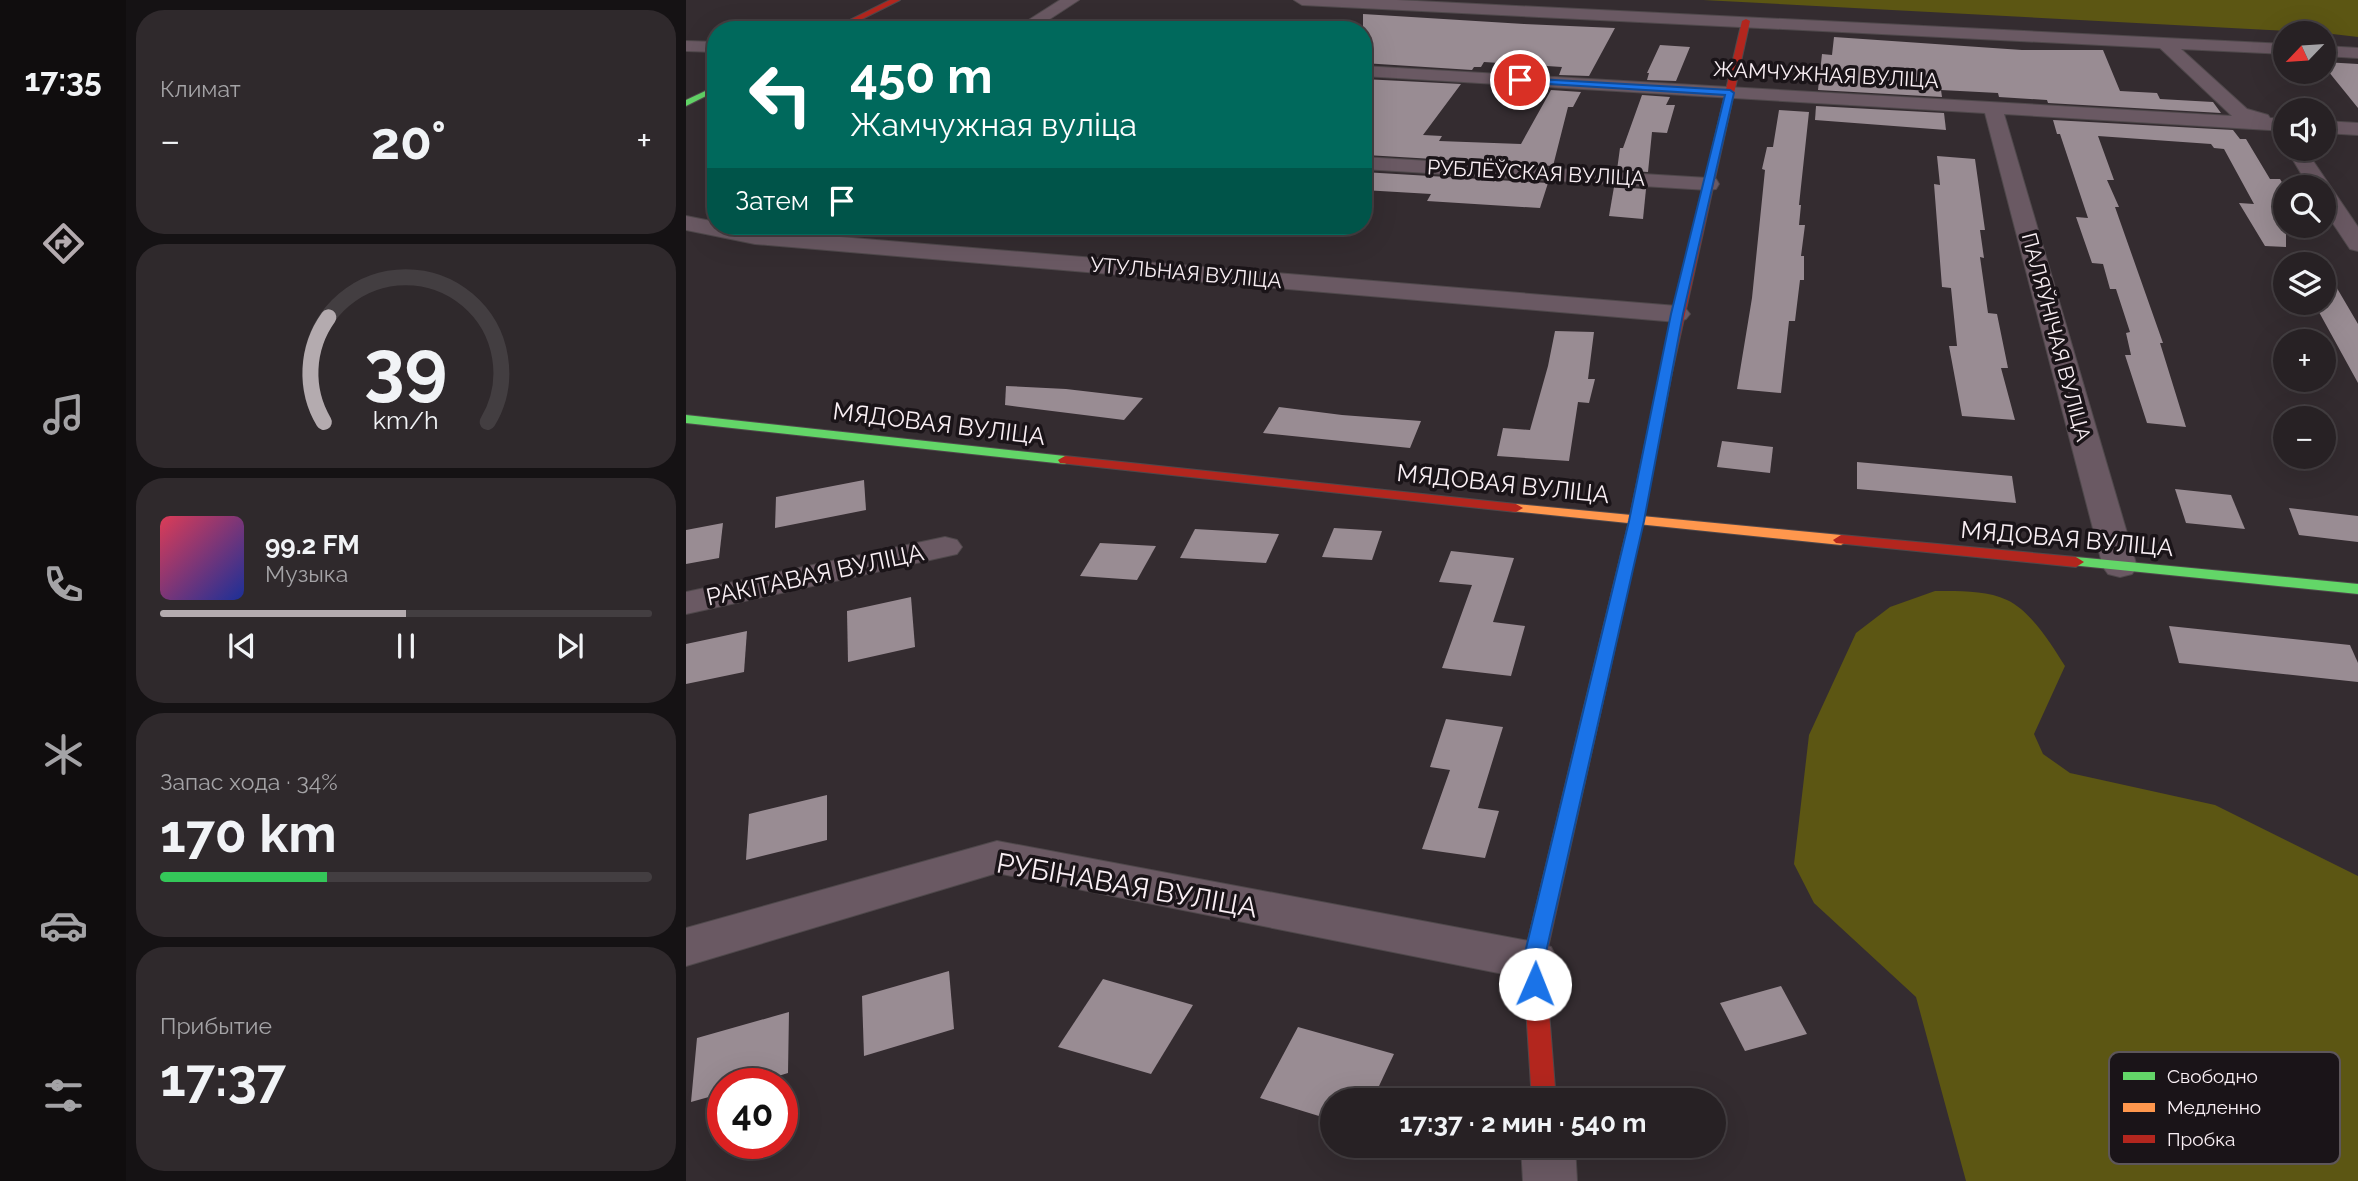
<!DOCTYPE html>
<html lang="ru">
<head>
<meta charset="utf-8">
<style>
  body { margin:0; font-family:Raleway,sans-serif; background:#2f292c; color:#f1f3f6; height:100vh; display:flex; flex-direction:column; font-size:26px; white-space:nowrap }
  * { box-sizing:border-box; margin:0 }
  p { font-size:23px; color:#a4a3a6 }
  .icon { flex:none; width:38px; height:38px; fill:none; stroke:currentColor; stroke-width:2; stroke-linecap:round; stroke-linejoin:round }
  .map { position:relative; flex:1; overflow:hidden }
  .panel { display:flex; flex-direction:column; gap:10px; padding:10px; background:#151214; width:560px }
  .panel>* { flex:none }
  .top-card { position:absolute; left:21px; top:21px; width:665px; height:214px; border-radius:28px; box-shadow:0 7px 28px #0002,0 0 0 2px #433e41; background:#00695c; color:#fff; overflow:hidden }
  .needle { width:46px; rotate:245deg }
  .tools { position:absolute; left:1587px; top:21px; display:grid; gap:14px }
  .tools a { display:grid; place-items:center; width:63px; height:63px; border-radius:50%; background:#272124; box-shadow:0 7px 28px #0002,0 0 0 2px #433e41; font-size:35px }
  .speed { position:absolute; left:21px; top:1068px; display:flex; gap:14px; font-size:35px; font-weight:700; text-align:center }
  .speed>* { display:grid; place-content:center; width:91px; height:91px; border-radius:50%; background:#272124; box-shadow:0 7px 28px #0002,0 0 0 2px #433e41; line-height:1 }
  .speed .limit { border:10px solid #d22; background:#fff; color:#111 }
  .pin { position:absolute; display:grid; place-items:center; width:60px; height:60px; color:#fff; margin:-30px; border:4px solid #fff; border-radius:50%; box-shadow:0 2px 7px #0007 }
  .me { position:absolute; width:77px; margin:-38px; rotate:1deg; stroke-linejoin:round; filter:drop-shadow(0 0 5px #0008) }
  .turn { display:flex; align-items:center; gap:24px; height:147px; padding:0 28px; font-size:32px }
  .turn .icon { width:91px; height:91px; stroke-width:2.5 }
  .turn b { display:block; font-size:49px; line-height:60px }
  .then { display:flex; align-items:center; height:66px; padding:0 28px; background:#0003; gap:14px; font-size:26px }
  .big { font-size:52px; font-weight:700; line-height:1.1 }
  .panel .widget { flex:1; display:flex; flex-direction:column; justify-content:center; gap:10px; min-width:0; padding:0 24px; border-radius:28px; background:#2f292c }
  .panel .dial { align-items:center; gap:0 }
  .dial svg { height:182px; overflow:visible; fill:none; stroke:#433e41; stroke-width:7; stroke-linecap:round; text-anchor:middle }
  .dial text { fill:#f1f3f6; stroke:none }
  .song { display:flex; align-items:center; gap:21px }
  .cover { width:84px; height:84px; border-radius:10px; background:linear-gradient(135deg,hsl(350 70% 55%),hsl(230 70% 35%)) }
  .played { height:7px; border-radius:4px; background:linear-gradient(90deg,#b4abaf 50%,#433e41 50%) }
  .keys { display:flex; justify-content:space-around; direction:ltr }
  .heat { display:flex; justify-content:space-between; align-items:center; font-size:38px; direction:ltr }
  .charge { height:10px; border-radius:5px; background:linear-gradient(90deg,#34c759 34%,#433e41 0) }
  .trip { position:absolute; left:634px; top:1088px; width:406px; height:70px; border-radius:35px; background:#272124; box-shadow:0 7px 28px #0002,0 0 0 2px #433e41; font-weight:700; line-height:70px; text-align:center }
  main { display:flex; flex:1; min-height:0 }
  .tabs { display:flex; flex-direction:column; width:126px; justify-content:space-around; align-items:center; background:#100d0e; color:#a4a3a6 }
  .tabs .icon { width:49px; height:49px }
  .tabs .selected { color:#b4abaf }
  .tabs b { font-size:32px; color:#f1f3f6 }
  .map>svg:first-child { display:block }
</style>
</head>
<body>
<main>
<nav class="tabs">
<b>17:35</b>
<svg class="icon selected" aria-label="directions" viewBox="0 0 24 24"><path d="M12 3l9 9-9 9-9-9zM9 14v-3h6M13 9l2 2-2 2"/></svg>
<svg class="icon" aria-label="music" viewBox="0 0 24 24"><path d="M9 18V5l10-2v13"/><circle cx="6" cy="18" r="3"/><circle cx="16" cy="16" r="3"/></svg>
<svg class="icon" aria-label="phone" viewBox="0 0 24 24"><path d="M5 4h4l2 5-3 2q2 4 5 5l2-3 5 2v4C11 20 4 13 5 4z"/></svg>
<svg class="icon" aria-label="climate" viewBox="0 0 24 24"><path d="M12 3v18M4 7l16 10M4 17L20 7"/></svg>
<svg class="icon" aria-label="car" viewBox="0 0 24 24"><path d="M5 17H2v-5l4-1 3-4h7l3 4 3 1v5h-3M9 17h6M6 11h13"/><circle cx="7" cy="17" r="2"/><circle cx="17" cy="17" r="2"/></svg>
<svg class="icon" aria-label="filters" viewBox="0 0 24 24"><path d="M4 7h16M4 17h16"/><circle cx="9" cy="7" r="2"/><circle cx="15" cy="17" r="2"/></svg>
</nav>
<section class="panel">
<div class="widget"><p>Климат</p>
<div class="heat"><a>−</a><b class="big">20°</b><a>+</a></div>
</div>
<div class="widget dial"><svg viewBox="0 0 100 80">
<path d="M14 69A42 42 0 1 1 86 69"/>
<path d="M14 69A42 42 0 0 1 16 23" stroke="#b4abaf"/>
<text x="50" y="56" font-size="32" font-weight="700">39</text>
<text x="50" y="72" font-size="11">km/h</text>
</svg></div>
<div class="widget">
<div class="song"><i class="cover"></i><div><b>99.2 FM</b><p>Музыка</p></div></div>
<div class="played"></div>
<div class="keys"><svg class="icon" aria-label="previous" viewBox="0 0 24 24"><path d="M18 5L8 12l10 7zM5 5v14"/></svg><svg class="icon" aria-label="pause" viewBox="0 0 24 24"><path d="M8 5v14M16 5v14"/></svg><svg class="icon" aria-label="next" viewBox="0 0 24 24"><path d="M6 5l10 7-10 7zM19 5v14"/></svg></div>
</div>
<div class="widget"><p>Запас хода · 34%</p><b class="big">170 km</b><div class="charge"></div></div>
<div class="widget"><p>Прибытие</p><b class="big">17:37</b></div>
</section>
<div class="map">
<svg width="1672" height="1181" viewBox="0 0 1672 1181">
  <rect width="100%" height="100%" fill="#342c30"/>
  <g fill="#5c5613">
    <path d="M1017,0H1672V37L1638,33Z"/>
    <path d="M1249,591C1272,591 1300,590 1321,600C1345,611 1365,644 1379,666L1348,734L1357,754L1384,773L1529,805L1672,876V1181H1280L1230,997L1128,903L1108,864L1123,735L1170,633L1204,607Z"/>
  </g>
  <g fill="#998c93">
    <path d="M677,14L838,24L929,28L903,76L873,75L876,67L798,62L795,67H788L786,70L677,63Z"/>
    <path d="M1148,37L1336,50H1417L1434,91L1471,93L1474,99L1527,102L1535,113L1362,103L1361,100L1313,97L1312,93L1255,90L1256,97L1132,90L1136,54L1146,55Z"/>
    <path d="M974,45L1004,47L990,81L961,80L963,73H961Z"/>
    <path d="M1638,62L1672,64V108L1638,66Z"/>
    <path d="M677,79L775,84L737,135L756,136L753,141L835,144L865,90L895,92L887,107H882L867,166L680,155L687,143L677,136Z"/>
    <path d="M956,95L984,97L980,105H989L981,133L966,132L962,172L931,170L934,148H937Z"/>
    <path d="M1130,106L1258,113L1260,130L1129,120Z"/>
    <path d="M1093,110L1123,112L1113,205H1115L1113,225H1119L1115,256H1118V280H1114L1109,321H1103L1095,393L1051,389L1066,298L1079,170L1076,169L1081,147H1087Z"/>
    <path d="M1367,120L1547,130L1554,139H1560L1584,179H1594L1600,189V247L1579,246L1553,203L1568,204L1538,149L1528,148L1525,144L1412,136L1428,180H1421L1433,207H1429L1477,343H1474L1500,427L1461,423L1439,355H1445L1440,333L1444,332L1430,289H1424L1417,264L1406,263L1390,217L1402,218L1374,134H1371Z"/>
    <path d="M1251,156L1289,159L1299,230H1294L1298,258L1294,257L1302,313L1311,314L1322,368H1315L1329,420L1276,416L1263,346H1271L1265,288L1256,287L1248,184L1254,185Z"/>
    <path d="M677,172L862,183L854,208L741,201L745,194L677,190Z"/>
    <path d="M928,187L960,189L957,219L923,216Z"/>
    <path d="M1638,266L1672,324V383L1628,303H1638Z"/>
    <path d="M869,331L908,332L902,379H909L903,403L892,402L883,461L811,456L817,428L844,430L862,366Z"/>
    <path d="M320,386L380,389L457,398L438,420L319,405Z"/>
    <path d="M593,407L656,415L735,421L724,448L577,433Z"/>
    <path d="M1036,441L1087,447L1084,473L1031,467Z"/>
    <path d="M1171,462L1326,476L1330,503L1171,489Z"/>
    <path d="M178,480L180,510L89,528L90,497Z"/>
    <path d="M1489,489L1545,495L1559,529L1500,523Z"/>
    <path d="M1603,508L1672,516V542L1613,535Z"/>
    <path d="M37,523L33,558L0,564V530Z"/>
    <path d="M648,528L696,531L686,560L636,557Z"/>
    <path d="M509,529L593,534L580,563L494,558Z"/>
    <path d="M414,543L470,546L451,580L394,576Z"/>
    <path d="M765,551L828,558L807,622L839,626L825,676L756,668L786,585L753,582Z"/>
    <path d="M225,597L229,647L162,662L161,611Z"/>
    <path d="M1483,626L1664,645L1672,663V682L1493,663Z"/>
    <path d="M61,631L58,672L0,684V644Z"/>
    <path d="M760,719L817,727L792,808L813,811L799,858L736,849L764,770L744,767Z"/>
    <path d="M141,795V840L60,860L63,814Z"/>
    <path d="M263,971L268,1029L178,1056L176,996Z"/>
    <path d="M417,979L507,1005L465,1074L372,1047Z"/>
    <path d="M1095,986L1121,1034L1059,1051L1034,1003Z"/>
    <path d="M103,1012L102,1073L69,1083H37V1093L5,1102L11,1038Z"/>
    <path d="M612,1027L708,1054L686,1101H646V1120L574,1098Z"/>
  </g>
  <g fill="none" stroke-linecap="round" stroke-linejoin="round">
    <defs>
      <g id="street">
        <path d="M374,0H393L347,30H327Z"/>
        <path d="M608,0H711L1600,44V54L1495,49L1561,109L1582,115L1584,118L1600,119V131L1318,114L1451,567L1446,574L1434,577L1422,574L1417,567L1299,113L677,76V66L1546,116L1474,48L616,5Z"/>
        <path d="M0,41L30,42V52L0,51Z"/>
        <path d="M1638,46L1672,48V58L1638,56Z"/>
        <path d="M1638,121L1672,123V135L1638,133Z"/>
        <path d="M1600,148L1619,149L1672,227V251L1664,249L1638,210V187H1623Z"/>
        <path d="M677,157L1022,178L1030,179L1033,184L1030,189L1022,190L677,169Z"/>
        <path d="M0,216L30,222V226L69,230L991,306L1000,309L1004,314L1000,319L991,322L69,244L0,230Z"/>
        <path d="M259,537L271,540L276,547L271,554L0,614V592Z"/>
        <path d="M311,841L848,942L865,947L872,961L865,975L848,980L311,873L0,966V928Z"/>
        <path d="M835,1146H889L891,1181H837Z"/>
      </g>
      <g id="fast">
        <path d="M30,86V91L0,106V100Z"/>
        <path d="M979,373L985,377L957,521L913,719L910,723H898L895,719L943,521L973,377Z"/>
        <path d="M0,415L379,456L386,460L379,464L0,423Z"/>
        <path d="M1390,557L1672,584V594L1385,565L1382,562Z"/>
      </g>
      <path id="slow" d="M830,504L1155,535L1163,540L1155,545L825,511L823,508Z"/>
      <g id="jam">
        <path d="M204,0H214L154,30H144Z"/>
        <path d="M1060,19L1064,21L985,377L979,381L973,377L1056,21Z"/>
        <path d="M379,456L830,504L837,508L830,512L374,463L372,460Z"/>
        <path d="M1155,535L1390,557L1398,562L1390,567L1150,543L1147,540Z"/>
        <path d="M904,713L910,715L913,719L859,961L870,1101H846L837,961L895,719L898,715Z"/>
      </g>
    </defs>
    <use href="#street" stroke="#4f484b" stroke-width="2"/>
    <use href="#fast" stroke="#4f484b" stroke-width="2"/>
    <use href="#slow" stroke="#4f484b" stroke-width="2"/>
    <use href="#jam" stroke="#4f484b" stroke-width="2"/>
    <use href="#street" fill="#6a5963" fill-rule="evenodd"/>
    <use href="#fast" fill="#63d668" fill-rule="evenodd"/>
    <use href="#slow" fill="#ff974d" fill-rule="evenodd"/>
    <use href="#jam" fill="#b3261e" fill-rule="evenodd"/>
  </g>
  <path fill="#1a73e8" stroke="#114b97" stroke-width="2" d="M834,78L1044,90L1048,93L997,314L958,521L858,961L860,984L857,990L849,993L842,990L839,984L837,961L943,521L985,314L1039,95L831,82Z"/>
  <g text-anchor="middle" stroke-width="7" stroke-linejoin="round" paint-order="stroke">
    <g font-size="21" fill="#f9eff4" stroke="#1a1418">
      <text transform="translate(1140 75) rotate(3)" y="7">ЖАМЧУЖНАЯ ВУЛІЦА</text>
      <text transform="translate(850 173) rotate(3)" y="7">РУБЛЁЎСКАЯ ВУЛІЦА</text>
      <text transform="translate(500 273) rotate(5)" y="7">УТУЛЬНАЯ ВУЛІЦА</text>
      <text transform="translate(1370 337) rotate(75)" y="7">ПАЛЯЎНІЧАЯ ВУЛІЦА</text>
    </g>
    <g font-size="24" fill="#f9eff4" stroke="#1a1418">
      <text transform="translate(253 424) rotate(7)" y="8">МЯДОВАЯ ВУЛІЦА</text>
      <text transform="translate(817 484) rotate(6)" y="8">МЯДОВАЯ ВУЛІЦА</text>
      <text transform="translate(1381 539) rotate(5)" y="8">МЯДОВАЯ ВУЛІЦА</text>
      <text transform="translate(129 575) rotate(-12)" y="8">РАКІТАВАЯ ВУЛІЦА</text>
    </g>
    <g font-size="28" fill="#f9eff4" stroke="#1a1418">
      <text transform="translate(441 885) rotate(10)" y="10">РУБІНАВАЯ ВУЛІЦА</text>
    </g>
  </g>
  <rect x="1423" y="1052" width="231" height="112" rx="10" fill="#1a1418" stroke="#5d565a" stroke-width="2"/>
  <rect x="1437" y="1072" width="32" height="8" fill="#63d668"/>
  <rect x="1437" y="1103" width="32" height="9" fill="#ff974d"/>
  <rect x="1437" y="1135" width="32" height="8" fill="#b3261e"/>
  <g font-size="19" fill="#f9eff4">
    <text x="1481" y="1083">Свободно</text>
    <text x="1481" y="1114">Медленно</text>
    <text x="1481" y="1146">Пробка</text>
  </g>
</svg>
<div class="tools">
<a><svg class="needle" viewBox="-14 -14 28 28"><path d="M0-13l5 13h-10z" fill="#e53935"/><path d="M0 13l5-13h-10z" fill="#a4a3a6"/></svg></a>
<a><svg class="icon" aria-label="sound" viewBox="0 0 24 24"><path d="M4 9h4l5-4v14l-5-4H4zM17 9q2 3 0 6"/></svg></a>
<a><svg class="icon" aria-label="search" viewBox="0 0 24 24"><circle cx="10" cy="10" r="6"/><path d="M15 15l6 6"/></svg></a>
<a><svg class="icon" aria-label="layers" viewBox="0 0 24 24"><path d="M12 4l9 5-9 5-9-5zM3 14l9 5 9-5"/></svg></a>
<a>+</a>
<a>−</a>
</div>
<div class="speed"><div class="limit">40</div></div>
<div class="pin" style="left:834px;top:80px;background:#d93025"><svg class="icon" aria-label="arrive" viewBox="0 0 24 24"><path d="M6 21V4h12l-3 4 3 4H6"/></svg></div>
<svg class="me" style="left:849px;top:984px" viewBox="-20 -20 40 40"><circle r="19" fill="#fff"/><path d="M0-13L10 11 0 6-10 11z" fill="#1a73e8"/></svg>
<div class="trip">17:37 · 2 мин · 540 m</div>
<div class="top-card">
<div class="turn"><svg class="icon" aria-label="left" viewBox="0 0 24 24"><path d="M17 20v-9H6M10 6l-5 5 5 5"/></svg><div><b>450 m</b>Жамчужная вуліца</div></div>
<div class="then">Затем<svg class="icon" aria-label="arrive" viewBox="0 0 24 24"><path d="M6 21V4h12l-3 4 3 4H6"/></svg></div>
</div>
</div>
</main>
</body>
</html>
